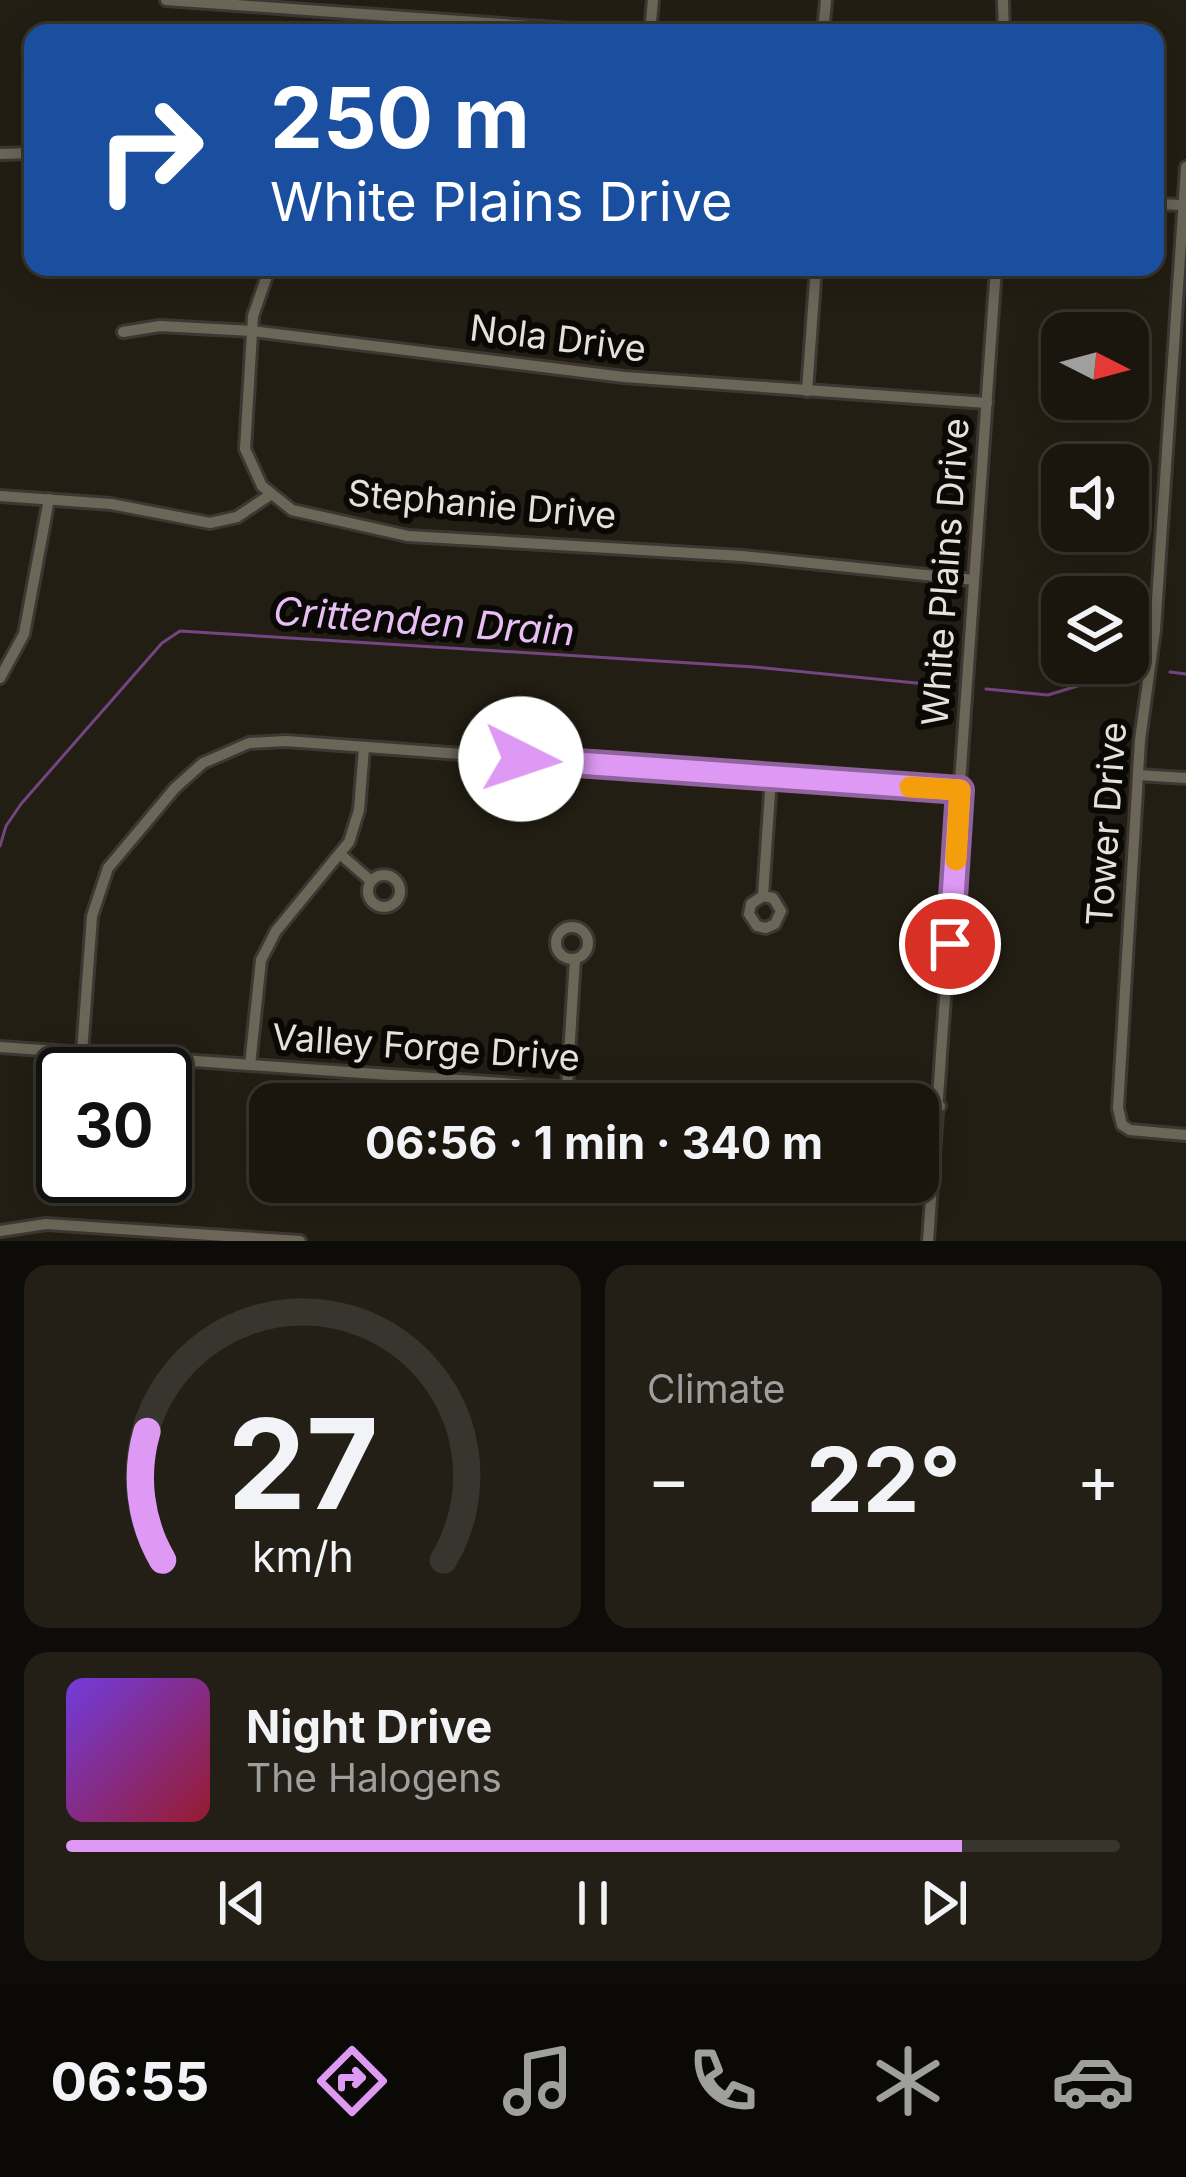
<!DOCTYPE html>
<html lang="en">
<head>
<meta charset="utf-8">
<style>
  body { margin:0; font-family:Inter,sans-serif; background:#231f17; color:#f1f3f6; height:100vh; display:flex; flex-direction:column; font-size:45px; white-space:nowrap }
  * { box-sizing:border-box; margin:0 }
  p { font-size:39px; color:#9f9f9e }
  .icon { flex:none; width:66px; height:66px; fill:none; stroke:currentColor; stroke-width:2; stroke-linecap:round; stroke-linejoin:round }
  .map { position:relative; height:1241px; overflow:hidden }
  .drawer { display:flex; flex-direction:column; gap:24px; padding:24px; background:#0e0c08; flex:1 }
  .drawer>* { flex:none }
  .top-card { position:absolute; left:24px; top:24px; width:1140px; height:252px; border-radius:24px; box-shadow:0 6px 30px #0003,0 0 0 3px #38352e; background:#1a4fa0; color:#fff; overflow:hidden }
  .needle { width:78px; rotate:96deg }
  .buttons { position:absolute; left:1041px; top:312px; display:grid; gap:24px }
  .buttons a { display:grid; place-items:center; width:108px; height:108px; border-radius:24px; background:#1a160e; box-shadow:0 6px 30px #0003,0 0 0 3px #38352e; font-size:60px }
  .speed { position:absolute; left:36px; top:1047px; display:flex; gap:24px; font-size:60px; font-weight:700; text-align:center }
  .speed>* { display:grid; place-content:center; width:156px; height:156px; border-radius:50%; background:#1a160e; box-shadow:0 6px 30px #0003,0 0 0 3px #38352e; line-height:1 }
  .speed .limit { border:6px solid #111; border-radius:18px; background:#fff; color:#111 }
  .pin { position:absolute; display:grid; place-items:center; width:102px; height:102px; color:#fff; margin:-51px; border:6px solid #fff; border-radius:50%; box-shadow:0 3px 12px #0007 }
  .me { position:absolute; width:132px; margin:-66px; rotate:94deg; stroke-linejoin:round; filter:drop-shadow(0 0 9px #0008) }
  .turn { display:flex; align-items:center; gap:42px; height:252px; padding:0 48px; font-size:54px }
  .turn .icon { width:156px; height:156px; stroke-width:2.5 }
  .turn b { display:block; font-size:84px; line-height:102px }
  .big { font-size:90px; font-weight:700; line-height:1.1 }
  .drawer .tile { flex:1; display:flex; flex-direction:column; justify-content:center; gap:18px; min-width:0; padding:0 42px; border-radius:24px; background:#231f17 }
  .drawer .dial { align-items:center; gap:0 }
  .dial svg { height:312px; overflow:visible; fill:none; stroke:#38352e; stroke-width:7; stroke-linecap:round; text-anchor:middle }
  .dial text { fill:#f1f3f6; stroke:none }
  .song { display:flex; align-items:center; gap:36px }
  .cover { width:144px; height:144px; border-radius:18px; background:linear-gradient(135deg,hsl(260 70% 55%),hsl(350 70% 35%)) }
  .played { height:12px; border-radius:6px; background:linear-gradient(90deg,#dd99f3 85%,#38352e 85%) }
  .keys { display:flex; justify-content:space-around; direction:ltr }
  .heat { display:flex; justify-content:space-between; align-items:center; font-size:66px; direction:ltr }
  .drawer .tiles { flex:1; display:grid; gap:24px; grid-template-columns:1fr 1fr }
  .tile:last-child { grid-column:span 2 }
  .trip { position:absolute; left:249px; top:1083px; width:690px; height:120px; border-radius:24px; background:#1a160e; box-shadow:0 6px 30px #0003,0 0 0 3px #38352e; font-weight:700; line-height:120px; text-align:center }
  .tab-bar { display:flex; height:192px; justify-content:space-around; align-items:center; background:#0a0906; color:#9f9f9e }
  .tab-bar .icon { width:84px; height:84px }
  .tab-bar .selected { color:#dd99f3 }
  .tab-bar b { font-size:54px; color:#f1f3f6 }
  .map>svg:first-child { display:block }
</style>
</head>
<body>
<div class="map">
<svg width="1186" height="1241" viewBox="0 0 1186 1241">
  <rect width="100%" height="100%" fill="#231e13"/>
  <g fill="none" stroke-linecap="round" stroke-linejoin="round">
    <g stroke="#734581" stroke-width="3">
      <path d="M1170,672L1186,674"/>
      <path d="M986,689L1048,695L1130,670"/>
      <path d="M0,846L6,826L21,804L162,643L180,631L754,667L946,686"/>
    </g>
    <defs>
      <g id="minor">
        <path d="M166,0L627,33"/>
        <path d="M1003,0L1004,33"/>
        <path d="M650,33L653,0"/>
        <path d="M823,33L826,0"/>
        <path d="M0,154L33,153"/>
        <path d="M1186,167L1155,630L1140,740L1118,1108L1122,1125L1130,1130L1186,1135"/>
        <path d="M1155,204L1183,205"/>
        <path d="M270,267L253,316L245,449L262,486L292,510L408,536L742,556L974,580"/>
        <path d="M123,332L160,326L252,331L624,377L987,403"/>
        <path d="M807,391L816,267"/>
        <path d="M0,496L111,504L210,523L237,517L270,495"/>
        <path d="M0,678L24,634L49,499"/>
        <path d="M1138,775L1186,778"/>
        <path d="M340,854L371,881"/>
        <circle cx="384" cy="891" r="16"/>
        <path d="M763,896L773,898L781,911L775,924L766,928L757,926L749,914L751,904L763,896L771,777"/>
        <circle cx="572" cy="943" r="16"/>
        <path d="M0,1047L752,1101L848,1104"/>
        <path d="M82,1053L92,916L108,868L175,788L203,763L249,743L286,741L960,791"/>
        <path d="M250,1065L261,960L276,931L349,842L359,810L364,748"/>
        <path d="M567,1087L575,959"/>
        <path d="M918,1105L940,1106"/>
        <path d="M0,1231L46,1224L300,1241"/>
        <path d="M928,1241L996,267"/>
      </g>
    </defs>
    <use href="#minor" stroke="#3c3831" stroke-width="16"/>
    <use href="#minor" stroke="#6b6658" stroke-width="10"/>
  </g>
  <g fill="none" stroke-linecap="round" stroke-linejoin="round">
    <defs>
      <path id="route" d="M521,759L960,790L950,944"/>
    </defs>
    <use href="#route" stroke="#90639e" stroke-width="30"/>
    <use href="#route" stroke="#dd99f3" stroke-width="21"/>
    <path stroke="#f59e0b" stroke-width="21" d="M910,787L960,790L956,860"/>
  </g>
  <g text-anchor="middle" stroke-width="12" stroke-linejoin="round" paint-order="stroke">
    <g font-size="36" fill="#e4e1d9" stroke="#0a0805">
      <text transform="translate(558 338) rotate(7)" y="13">Nola Drive</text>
      <text transform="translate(482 504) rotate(5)" y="13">Stephanie Drive</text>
      <text transform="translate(945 572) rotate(-86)" y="13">White Plains Drive</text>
      <text transform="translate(1106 824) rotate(-86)" y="13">Tower Drive</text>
      <text transform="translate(426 1047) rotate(4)" y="13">Valley Forge Drive</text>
    </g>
    <g font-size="39" font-style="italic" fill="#e7bff4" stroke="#0a0805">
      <text transform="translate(424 621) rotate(4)" y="14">Crittenden Drain</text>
    </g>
  </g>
</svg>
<div class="buttons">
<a><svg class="needle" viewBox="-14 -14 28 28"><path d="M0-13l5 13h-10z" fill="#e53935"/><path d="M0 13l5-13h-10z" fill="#9f9f9e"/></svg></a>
<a><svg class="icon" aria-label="sound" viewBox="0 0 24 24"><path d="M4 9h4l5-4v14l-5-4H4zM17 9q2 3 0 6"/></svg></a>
<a><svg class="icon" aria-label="layers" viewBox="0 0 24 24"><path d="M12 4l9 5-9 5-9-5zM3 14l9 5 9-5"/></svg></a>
</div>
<div class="speed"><div class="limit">30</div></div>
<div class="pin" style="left:950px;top:944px;background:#d93025"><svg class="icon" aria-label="arrive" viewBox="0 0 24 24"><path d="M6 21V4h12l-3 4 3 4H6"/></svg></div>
<svg class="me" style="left:521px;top:759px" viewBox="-20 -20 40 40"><circle r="19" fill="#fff"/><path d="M0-13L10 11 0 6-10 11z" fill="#dd99f3"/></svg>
<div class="trip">06:56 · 1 min · 340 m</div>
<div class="top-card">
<div class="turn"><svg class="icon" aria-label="right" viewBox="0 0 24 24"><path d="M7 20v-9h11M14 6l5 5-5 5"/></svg><div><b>250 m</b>White Plains Drive</div></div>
</div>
</div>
<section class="drawer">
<div class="tiles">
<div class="tile dial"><svg viewBox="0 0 100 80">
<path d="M14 69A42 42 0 1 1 86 69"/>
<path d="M14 69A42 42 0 0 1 10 36" stroke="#dd99f3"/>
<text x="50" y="56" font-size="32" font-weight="700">27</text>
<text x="50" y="72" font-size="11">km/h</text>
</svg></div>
<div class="tile"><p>Climate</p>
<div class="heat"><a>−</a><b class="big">22°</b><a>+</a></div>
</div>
<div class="tile">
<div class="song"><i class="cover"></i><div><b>Night Drive</b><p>The Halogens</p></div></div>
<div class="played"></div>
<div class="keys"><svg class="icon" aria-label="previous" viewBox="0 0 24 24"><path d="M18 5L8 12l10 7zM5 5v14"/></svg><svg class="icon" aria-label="pause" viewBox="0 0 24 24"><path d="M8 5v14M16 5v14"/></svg><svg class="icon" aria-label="next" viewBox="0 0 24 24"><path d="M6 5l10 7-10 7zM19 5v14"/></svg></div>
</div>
</div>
</section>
<nav class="tab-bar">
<b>06:55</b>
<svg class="icon selected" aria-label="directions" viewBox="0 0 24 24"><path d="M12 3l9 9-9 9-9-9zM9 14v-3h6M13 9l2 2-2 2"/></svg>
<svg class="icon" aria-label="music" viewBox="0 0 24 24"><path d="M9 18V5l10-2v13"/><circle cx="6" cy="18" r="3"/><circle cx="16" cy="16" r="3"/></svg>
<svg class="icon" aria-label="phone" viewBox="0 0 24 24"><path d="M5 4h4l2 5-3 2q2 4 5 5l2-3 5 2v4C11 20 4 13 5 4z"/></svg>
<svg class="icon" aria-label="climate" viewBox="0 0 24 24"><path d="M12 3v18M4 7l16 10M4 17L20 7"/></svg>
<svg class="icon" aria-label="car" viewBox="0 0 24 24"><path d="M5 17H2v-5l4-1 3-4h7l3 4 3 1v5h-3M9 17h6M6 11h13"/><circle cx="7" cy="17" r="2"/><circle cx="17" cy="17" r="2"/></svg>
</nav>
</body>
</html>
